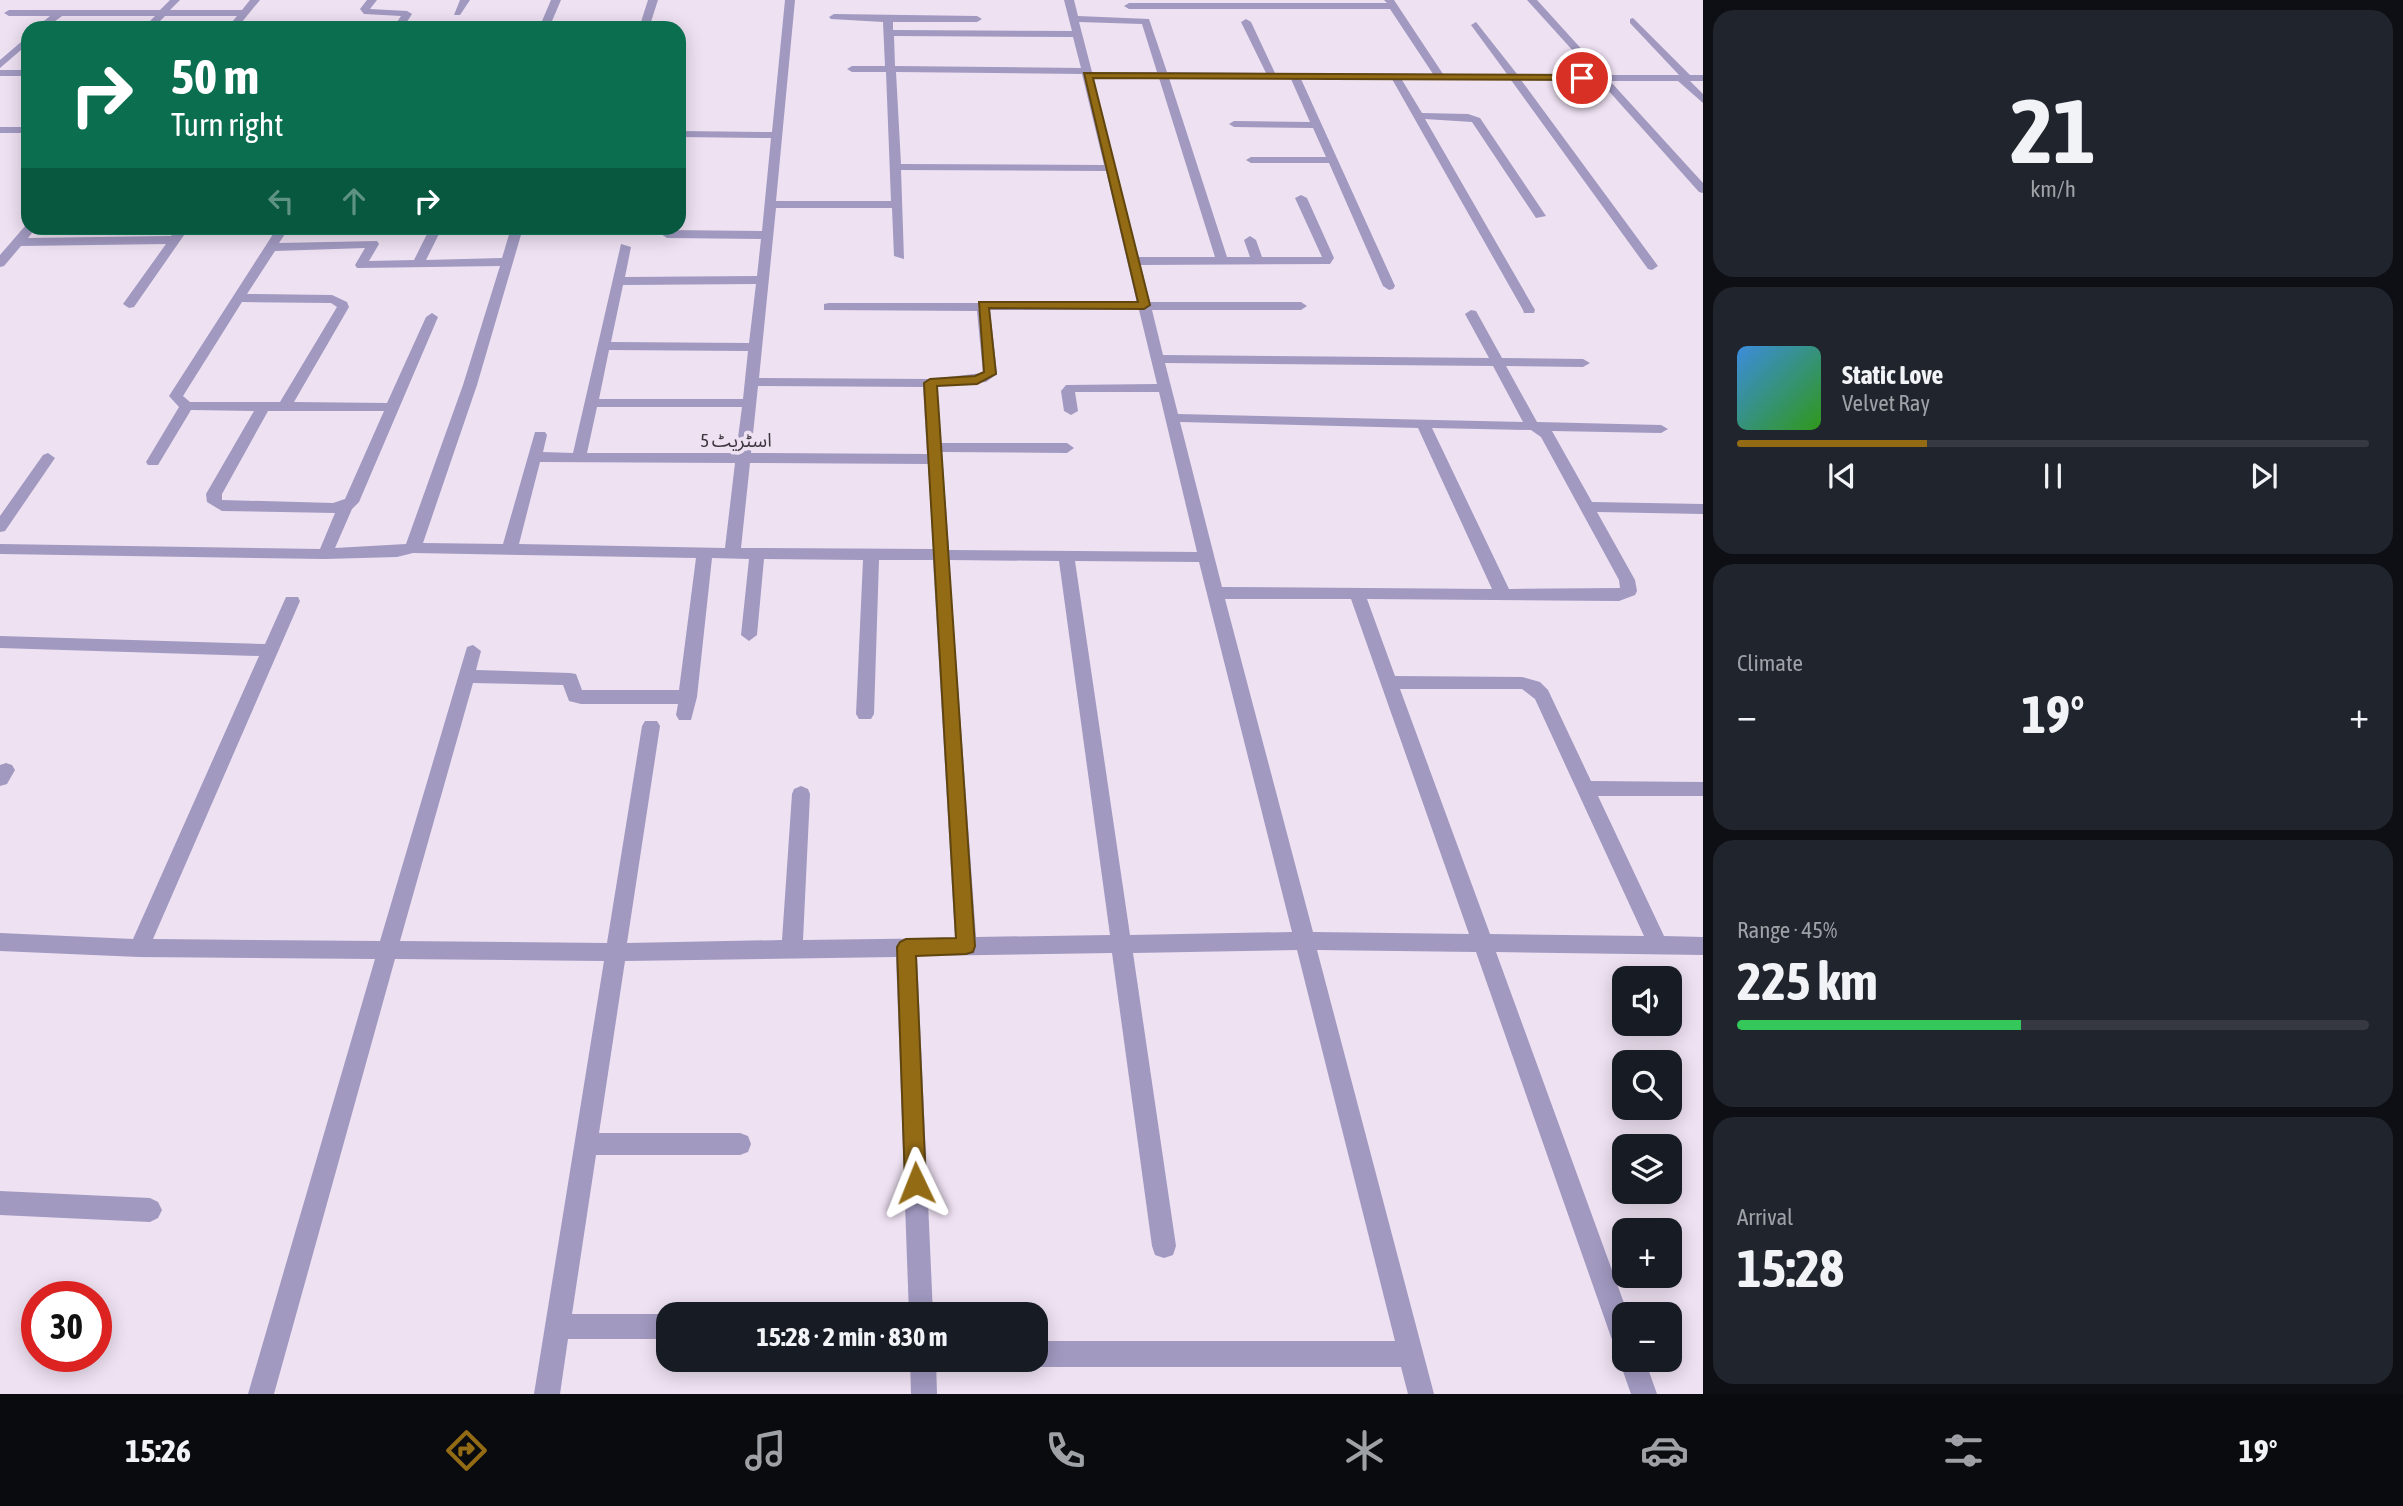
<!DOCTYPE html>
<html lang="en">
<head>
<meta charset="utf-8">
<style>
  body { margin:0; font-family:"Asap Condensed","Noto Sans Arabic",sans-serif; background:#20242c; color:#f1f3f6; height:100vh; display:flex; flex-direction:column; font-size:26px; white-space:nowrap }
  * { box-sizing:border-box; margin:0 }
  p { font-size:23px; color:#9ea1a6 }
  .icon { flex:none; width:38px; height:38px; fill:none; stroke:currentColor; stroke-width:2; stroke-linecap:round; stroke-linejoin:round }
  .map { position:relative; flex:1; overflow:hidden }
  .side { display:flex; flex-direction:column; gap:10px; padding:10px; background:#0d0f14; width:700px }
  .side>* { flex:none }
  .banner { position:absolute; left:21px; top:21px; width:665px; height:214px; border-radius:21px; box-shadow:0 4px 18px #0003; background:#0b6e4f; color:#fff; overflow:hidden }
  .controls { position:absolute; left:1612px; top:966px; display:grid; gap:14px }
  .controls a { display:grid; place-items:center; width:70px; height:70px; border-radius:14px; background:#171b24; box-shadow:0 4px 18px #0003; font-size:35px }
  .speed { position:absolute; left:21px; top:1281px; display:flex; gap:14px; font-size:35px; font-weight:700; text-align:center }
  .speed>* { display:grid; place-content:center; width:91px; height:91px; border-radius:50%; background:#171b24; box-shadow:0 4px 18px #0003; line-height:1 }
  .speed .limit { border:10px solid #d22; background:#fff; color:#111 }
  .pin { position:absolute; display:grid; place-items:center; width:60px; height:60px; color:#fff; margin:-30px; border:4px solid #fff; border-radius:50%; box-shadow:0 2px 7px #0007 }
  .me { position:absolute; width:77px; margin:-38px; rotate:358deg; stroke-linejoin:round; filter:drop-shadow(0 0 5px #0008) }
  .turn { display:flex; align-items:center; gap:24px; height:147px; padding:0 35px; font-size:32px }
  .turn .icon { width:91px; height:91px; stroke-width:2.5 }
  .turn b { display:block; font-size:49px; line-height:60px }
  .lanes { display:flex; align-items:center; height:66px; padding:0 35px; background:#0003; justify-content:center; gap:35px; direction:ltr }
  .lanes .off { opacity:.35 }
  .big { font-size:52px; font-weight:700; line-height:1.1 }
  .side .card { flex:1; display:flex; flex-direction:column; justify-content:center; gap:10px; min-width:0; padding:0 24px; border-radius:21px; background:#20242c }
  .side .dial { align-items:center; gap:0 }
  .dial b { font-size:91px; line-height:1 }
  .song { display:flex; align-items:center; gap:21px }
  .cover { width:84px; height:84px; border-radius:10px; background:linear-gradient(135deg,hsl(210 70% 55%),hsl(110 70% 35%)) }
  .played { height:7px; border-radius:4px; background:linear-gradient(90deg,#946b15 30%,#363941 30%) }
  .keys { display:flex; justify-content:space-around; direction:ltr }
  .heat { display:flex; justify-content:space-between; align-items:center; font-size:38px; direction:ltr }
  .charge { height:10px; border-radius:5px; background:linear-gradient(90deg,#34c759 45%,#363941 0) }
  .trip { position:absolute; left:656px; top:1302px; width:392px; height:70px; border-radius:21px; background:#171b24; box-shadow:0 4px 18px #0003; font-weight:700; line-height:70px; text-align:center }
  .tab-bar { display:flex; height:112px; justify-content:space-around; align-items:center; background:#090b0e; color:#9ea1a6 }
  .tab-bar .icon { width:49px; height:49px }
  .tab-bar .current { color:#946b15 }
  .tab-bar b { font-size:32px; color:#f1f3f6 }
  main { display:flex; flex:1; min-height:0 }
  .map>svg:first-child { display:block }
</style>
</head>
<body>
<main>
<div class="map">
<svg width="1703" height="1394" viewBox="0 0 1703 1394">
  <rect width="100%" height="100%" fill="#eee1f2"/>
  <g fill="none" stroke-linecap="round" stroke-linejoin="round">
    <g fill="#a199c0" fill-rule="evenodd">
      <path d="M170,0H180L170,10H242L250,0H260L237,28H227L237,16H165L153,28H143L155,16H62L46,28H35L50,16H9L4,13L9,10H160Z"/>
      <path d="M367,0H377L370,9L407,11L412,14L403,28H393L401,16L364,14L360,9Z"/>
      <path d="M460,0H470L460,15H454Z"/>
      <path d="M551,0H561L549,28H539Z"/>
      <path d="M648,0H658L649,28H639Z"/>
      <path d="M785,0H795L776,201H891L886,72H852L847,69L852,66H885L883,22L831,19L829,17L834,14L977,16L982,19L977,22H893V30L1072,31L1064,0H1074L1078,16L1149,19L1167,72L1266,73L1241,22L1246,19L1251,22L1275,73L1433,74L1390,9H1129L1124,6L1129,3H1387L1384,0H1394L1443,74H1507L1471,25L1476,22L1517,74H1594L1527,0H1537L1605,75H1679L1630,23V19L1633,18L1690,75H1703V81H1690L1703,94V103L1678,81H1610L1703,183V193L1699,192L1599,80H1521L1658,266L1652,270L1648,269L1511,80H1402L1422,113L1468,114L1480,118L1546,216L1536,218L1472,122L1425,119L1535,310L1534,313H1524L1523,310L1392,79H1301L1395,286L1393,289L1389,290L1383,286L1329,163H1251L1246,160L1251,157H1326L1313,128L1234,127L1229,124L1234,121L1310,122L1291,79L1169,78L1227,257H1250L1244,240L1250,236L1256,240L1262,257H1322L1295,198L1301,195L1307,198L1334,258L1330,264L1140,265L1150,302H1301L1307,306L1301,310H1152L1163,355L1489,358L1465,314L1471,310L1476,311L1502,358L1583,359L1590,363L1583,367L1506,366L1537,422L1661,425L1668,429L1661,433L1552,431L1592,502L1703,504V514L1597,512L1635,580L1637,591L1635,595L1619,601L1367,599L1395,676L1522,677L1540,682L1548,690L1591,781L1703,782V796H1598L1664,936L1703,937V955L1496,952L1628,1314H1624V1350L1615,1346L1611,1337L1476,952L1317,950L1434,1394H1408L1401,1367H1036L1026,1360H1036V1341H1395L1297,950L1133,953L1176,1246L1173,1255L1164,1258L1155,1255L1152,1246L1112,953L917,956L933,1314H909L896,957L625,961L599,1133H740L748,1136L751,1144L748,1152L740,1155H596L572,1314H668V1339H568L560,1394H534L604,961L395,959L274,1394H248L375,959L139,957L0,951V933L133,939L259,656L0,648V636L265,644L286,597H298L300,601L153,939L380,941L467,647L473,645L481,651L476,670L570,673L576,674L582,690H679L696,558L413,553L397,557L325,559L0,554V544L320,549L335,513L222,511L207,502L206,494L254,411L191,410L158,465H148L146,462L179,407L169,396L277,228H289L279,243L377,241L379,244L369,261L414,260L430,228H442L426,260L502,258L511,228H523L477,385L423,543L503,544L535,432H545L547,435L543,452L573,453L621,244L631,247L625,277L757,276L761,239L667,238L661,234L667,230L762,231L771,138L679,137V131L772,132ZM1079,22L1142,24L1157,72H1092ZM894,36L1073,37L1081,68L895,66ZM896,72L1082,74L1104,165L901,164ZM1093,78H1159L1215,257H1138ZM901,170L1106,171L1137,303H829L824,304V310L977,311L983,373L930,379L759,378L776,208H892L894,256L904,259ZM365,248L355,265L357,268L500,266L463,385L406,544L335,548L352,509L359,502L438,317L432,313L426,317L387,403L294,402L349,307L347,302L332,295L247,294L275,251ZM756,284L749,343L611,342L623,285ZM242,302L331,303L337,307L280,402H190L183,396ZM990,310H1139L1157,384L1066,385L1061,391L1064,411L1071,415L1078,411L1075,392H1159L1197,552L949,550L942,452L1067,453L1074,448L1067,443H941L937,386L986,382L997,374ZM609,350L748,351L743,399H599ZM1165,363L1493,366L1523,422L1178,414ZM758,386L923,387L927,454L751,453ZM597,407H742L736,453H587ZM268,411H384L345,499L333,503L222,500V494ZM1180,422L1418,428L1492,589L1222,587ZM1432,428L1531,430L1541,437L1619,580L1620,588L1509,589ZM540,462L735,463L725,548L519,544ZM750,463L928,464L933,549L741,548ZM712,558L749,559L741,635L749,641L757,635L764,559L863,560L856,714L859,719H871L874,714L879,560H933L955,938L803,940L810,794L808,789L801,786L794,789L792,794L782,940L627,943L660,726L657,721H645L642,726L607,943L400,941L473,683L563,685L569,701L581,704H678L676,715L679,720H691L697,697ZM949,560L1059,561L1110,935L976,937ZM1075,561L1199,562L1292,932L1130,935ZM1225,599H1351L1469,934L1313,932ZM1400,689H1522L1535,699L1644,936L1490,934Z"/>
      <path d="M28,36V44L0,68V60Z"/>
      <rect x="0" y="70" width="28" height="6"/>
      <rect x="0" y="127" width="28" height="6"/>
      <path d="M26,225L36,228L28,238L171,236L177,228H189L134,307L129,308L123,304L166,244L21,246L4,266L0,267V255Z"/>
      <path d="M48,453L55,458L5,531L0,532V516L43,455Z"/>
      <path d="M6,763L12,765L15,770L7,784L0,786V765Z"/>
      <path d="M0,1191L150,1198L158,1202L162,1210L158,1218L150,1222L0,1215Z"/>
      <path d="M1624,1351V1360H1645L1657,1394H1631L1619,1360Z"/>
      <path d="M910,1360H936L937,1394H911Z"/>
    </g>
  </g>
  <path fill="#946b15" stroke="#60460e" stroke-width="2" d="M1084,73L1582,75L1587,78L1582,80L1093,78L1150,305L1144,309L989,308L996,374L977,384L937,386L975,946L973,952L966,954L916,956L926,1183L923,1191L916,1194L908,1191L905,1183L897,947L900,942L906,939L956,938L924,383L930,379L975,376L984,372L979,302H1138Z"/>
  <g text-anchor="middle" stroke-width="7" stroke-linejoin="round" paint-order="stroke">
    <g font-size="19" fill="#3c373e" stroke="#eee1f2">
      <text x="736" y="447">اسٹریٹ 5</text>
    </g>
  </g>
</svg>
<div class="controls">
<a><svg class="icon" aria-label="sound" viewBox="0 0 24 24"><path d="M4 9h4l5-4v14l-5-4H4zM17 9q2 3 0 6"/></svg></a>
<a><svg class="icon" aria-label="search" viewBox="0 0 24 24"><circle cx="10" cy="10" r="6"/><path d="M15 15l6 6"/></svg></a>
<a><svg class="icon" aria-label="layers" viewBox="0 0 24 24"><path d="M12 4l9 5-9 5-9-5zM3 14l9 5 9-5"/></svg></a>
<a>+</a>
<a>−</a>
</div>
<div class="speed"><div class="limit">30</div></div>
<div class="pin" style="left:1582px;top:78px;background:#d93025"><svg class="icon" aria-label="arrive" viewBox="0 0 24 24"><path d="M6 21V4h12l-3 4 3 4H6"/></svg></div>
<svg class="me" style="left:916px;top:1183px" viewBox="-20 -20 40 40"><path d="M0-17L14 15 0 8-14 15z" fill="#946b15" stroke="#fff" stroke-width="4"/></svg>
<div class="trip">15:28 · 2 min · 830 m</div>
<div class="banner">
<div class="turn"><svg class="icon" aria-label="right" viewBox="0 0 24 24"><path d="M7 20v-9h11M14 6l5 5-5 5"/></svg><div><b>50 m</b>Turn right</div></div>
<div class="lanes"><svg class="icon off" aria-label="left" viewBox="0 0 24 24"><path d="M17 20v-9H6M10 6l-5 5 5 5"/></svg><svg class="icon off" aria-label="ahead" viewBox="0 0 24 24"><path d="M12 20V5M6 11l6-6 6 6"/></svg><svg class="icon" aria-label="right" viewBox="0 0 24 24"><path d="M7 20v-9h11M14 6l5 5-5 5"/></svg></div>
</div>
</div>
<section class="side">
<div class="card dial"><b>21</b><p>km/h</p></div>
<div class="card">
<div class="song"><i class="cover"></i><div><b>Static Love</b><p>Velvet Ray</p></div></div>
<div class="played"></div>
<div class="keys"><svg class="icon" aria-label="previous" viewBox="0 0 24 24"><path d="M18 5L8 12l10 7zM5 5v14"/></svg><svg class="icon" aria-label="pause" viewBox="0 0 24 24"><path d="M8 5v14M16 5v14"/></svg><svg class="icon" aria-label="next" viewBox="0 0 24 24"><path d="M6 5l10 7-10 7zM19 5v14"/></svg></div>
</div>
<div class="card"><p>Climate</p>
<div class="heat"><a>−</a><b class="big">19°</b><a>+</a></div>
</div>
<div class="card"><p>Range · 45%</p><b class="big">225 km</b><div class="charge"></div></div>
<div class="card"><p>Arrival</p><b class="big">15:28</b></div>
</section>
</main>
<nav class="tab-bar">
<b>15:26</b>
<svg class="icon current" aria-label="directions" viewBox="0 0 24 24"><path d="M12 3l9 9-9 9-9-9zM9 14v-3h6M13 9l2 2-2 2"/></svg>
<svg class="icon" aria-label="music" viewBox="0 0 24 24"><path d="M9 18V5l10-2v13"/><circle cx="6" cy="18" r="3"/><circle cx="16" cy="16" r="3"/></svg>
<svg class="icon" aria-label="phone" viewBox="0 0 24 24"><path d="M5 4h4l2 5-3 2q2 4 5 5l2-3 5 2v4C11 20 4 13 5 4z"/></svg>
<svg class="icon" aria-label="climate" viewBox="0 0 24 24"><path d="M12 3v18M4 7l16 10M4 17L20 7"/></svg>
<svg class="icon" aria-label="car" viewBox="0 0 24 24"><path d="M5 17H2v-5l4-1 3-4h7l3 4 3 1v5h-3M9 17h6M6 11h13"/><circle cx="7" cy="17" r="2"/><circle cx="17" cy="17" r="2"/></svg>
<svg class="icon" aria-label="filters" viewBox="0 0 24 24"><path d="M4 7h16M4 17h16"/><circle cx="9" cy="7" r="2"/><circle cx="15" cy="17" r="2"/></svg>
<b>19°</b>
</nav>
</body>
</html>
